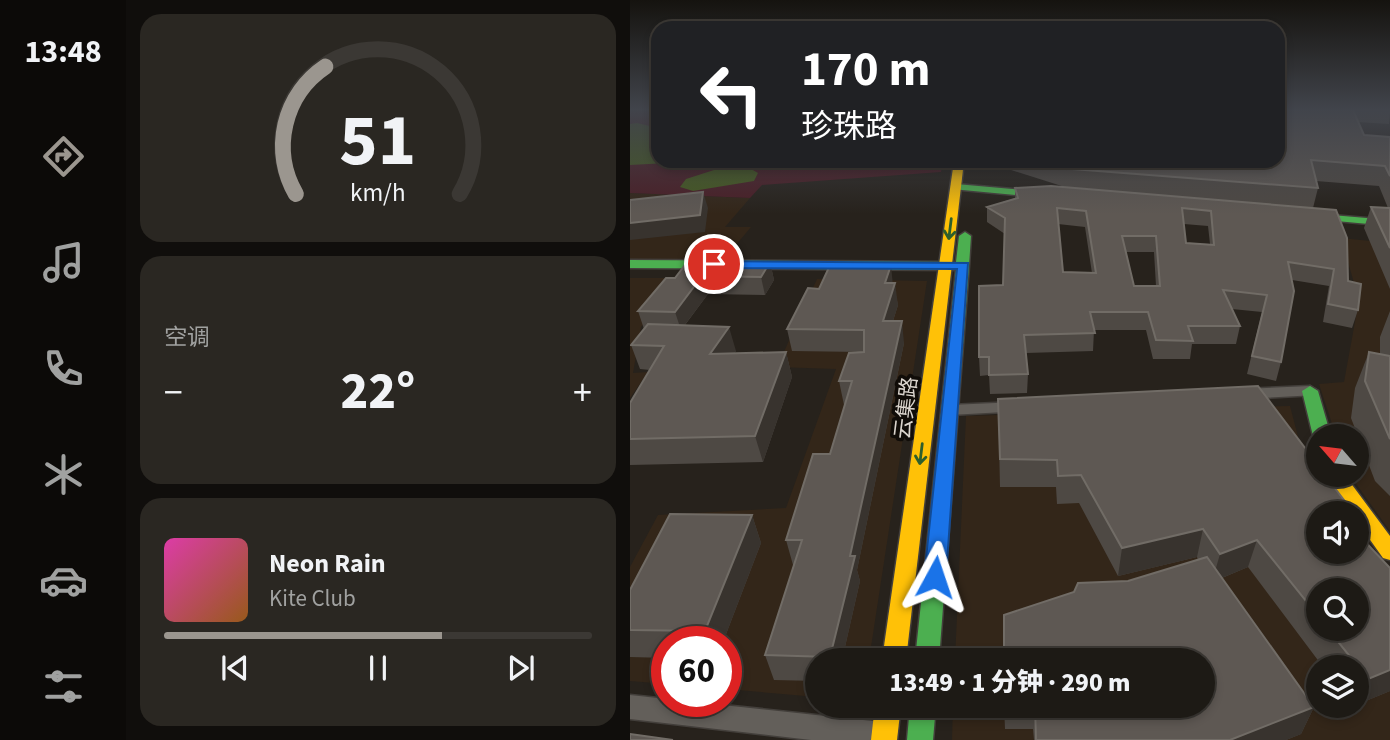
<!DOCTYPE html>
<html lang="zh">
<head>
<meta charset="utf-8">
<style>
  body { margin:0; font-family:"Source Sans 3","Noto Sans SC",sans-serif; background:#2a2722; color:#f1f3f6; height:100vh; display:flex; flex-direction:column; font-size:26px; white-space:nowrap }
  * { box-sizing:border-box; margin:0 }
  p { font-size:23px; color:#a0a1a0 }
  .icon { flex:none; width:38px; height:38px; fill:none; stroke:currentColor; stroke-width:2; stroke-linecap:round; stroke-linejoin:round }
  .map { position:relative; flex:1; overflow:hidden }
  .panel { display:flex; flex-direction:column; gap:14px; padding:14px; background:#100e0c; width:504px }
  .panel>* { flex:none }
  .hud { position:absolute; left:21px; top:21px; width:634px; height:147px; border-radius:21px; box-shadow:0 4px 10px #0003,0 0 0 2px #3b3834; background:#202124; color:#fff; overflow:hidden }
  .needle { width:46px; rotate:298deg }
  .controls { position:absolute; left:676px; top:424px; display:grid; gap:14px }
  .controls a { display:grid; place-items:center; width:63px; height:63px; border-radius:50%; background:#1d1a15; box-shadow:0 4px 10px #0003,0 0 0 2px #3b3834; font-size:35px }
  .speed { position:absolute; left:21px; top:626px; display:flex; gap:14px; font-size:35px; font-weight:700; text-align:center }
  .speed>* { display:grid; place-content:center; width:91px; height:91px; border-radius:50%; background:#1d1a15; box-shadow:0 4px 10px #0003,0 0 0 2px #3b3834; line-height:1 }
  .speed .limit { border:10px solid #d22; background:#fff; color:#111 }
  .pin { position:absolute; display:grid; place-items:center; width:60px; height:60px; color:#fff; margin:-30px; border:4px solid #fff; border-radius:50%; box-shadow:0 2px 7px #0007 }
  .me { position:absolute; width:77px; margin:-38px; rotate:5deg; stroke-linejoin:round; filter:drop-shadow(0 0 5px #0008) }
  .turn { display:flex; align-items:center; gap:24px; height:147px; padding:0 35px; font-size:32px }
  .turn .icon { width:91px; height:91px; stroke-width:2.5 }
  .turn b { display:block; font-size:49px; line-height:60px }
  .big { font-size:52px; font-weight:800; line-height:1.1 }
  .panel .widget { flex:1; display:flex; flex-direction:column; justify-content:center; gap:10px; min-width:0; padding:0 24px; border-radius:21px; background:#2a2722 }
  .panel .dial { align-items:center; gap:0 }
  .dial svg { height:182px; overflow:visible; fill:none; stroke:#3b3834; stroke-width:7; stroke-linecap:round; text-anchor:middle }
  .dial text { fill:#f1f3f6; stroke:none }
  .song { display:flex; align-items:center; gap:21px }
  .cover { width:84px; height:84px; border-radius:10px; background:linear-gradient(135deg,hsl(320 70% 55%),hsl(30 70% 35%)) }
  .played { height:7px; border-radius:4px; background:linear-gradient(90deg,#9b968f 65%,#3b3834 65%) }
  .keys { display:flex; justify-content:space-around; direction:ltr }
  .heat { display:flex; justify-content:space-between; align-items:center; font-size:38px; direction:ltr }
  .trip { position:absolute; left:175px; top:648px; width:410px; height:70px; border-radius:35px; background:#1d1a15; box-shadow:0 4px 10px #0003,0 0 0 2px #3b3834; font-weight:800; line-height:70px; text-align:center }
  main { display:flex; flex:1; min-height:0 }
  .menu { display:flex; flex-direction:column; width:126px; justify-content:space-around; align-items:center; background:#0c0a08; color:#a0a1a0 }
  .menu .icon { width:49px; height:49px }
  .menu .active { color:#9b968f }
  .menu b { font-size:32px; color:#f1f3f6 }
  .map>svg:first-child { display:block }
</style>
</head>
<body>
<main>
<nav class="menu">
<b>13:48</b>
<svg class="icon active" aria-label="directions" viewBox="0 0 24 24"><path d="M12 3l9 9-9 9-9-9zM9 14v-3h6M13 9l2 2-2 2"/></svg>
<svg class="icon" aria-label="music" viewBox="0 0 24 24"><path d="M9 18V5l10-2v13"/><circle cx="6" cy="18" r="3"/><circle cx="16" cy="16" r="3"/></svg>
<svg class="icon" aria-label="phone" viewBox="0 0 24 24"><path d="M5 4h4l2 5-3 2q2 4 5 5l2-3 5 2v4C11 20 4 13 5 4z"/></svg>
<svg class="icon" aria-label="climate" viewBox="0 0 24 24"><path d="M12 3v18M4 7l16 10M4 17L20 7"/></svg>
<svg class="icon" aria-label="car" viewBox="0 0 24 24"><path d="M5 17H2v-5l4-1 3-4h7l3 4 3 1v5h-3M9 17h6M6 11h13"/><circle cx="7" cy="17" r="2"/><circle cx="17" cy="17" r="2"/></svg>
<svg class="icon" aria-label="filters" viewBox="0 0 24 24"><path d="M4 7h16M4 17h16"/><circle cx="9" cy="7" r="2"/><circle cx="15" cy="17" r="2"/></svg>
</nav>
<section class="panel">
<div class="widget dial"><svg viewBox="0 0 100 80">
<path d="M14 69A42 42 0 1 1 86 69"/>
<path d="M14 69A42 42 0 0 1 27 13" stroke="#9b968f"/>
<text x="50" y="56" font-size="32" font-weight="700">51</text>
<text x="50" y="72" font-size="11">km/h</text>
</svg></div>
<div class="widget"><p>空调</p>
<div class="heat"><a>−</a><b class="big">22°</b><a>+</a></div>
</div>
<div class="widget">
<div class="song"><i class="cover"></i><div><b>Neon Rain</b><p>Kite Club</p></div></div>
<div class="played"></div>
<div class="keys"><svg class="icon" aria-label="previous" viewBox="0 0 24 24"><path d="M18 5L8 12l10 7zM5 5v14"/></svg><svg class="icon" aria-label="pause" viewBox="0 0 24 24"><path d="M8 5v14M16 5v14"/></svg><svg class="icon" aria-label="next" viewBox="0 0 24 24"><path d="M6 5l10 7-10 7zM19 5v14"/></svg></div>
</div>
</section>
<div class="map">
<svg width="760" height="740" viewBox="0 0 760 740">
  <rect width="100%" height="100%" fill="#27221c"/>
  <g fill="#332619" fill-rule="evenodd">
    <path d="M0,193L120,198L95,227H121L95,258L0,260Z"/>
    <path d="M711,238L760,243V531L719,474H726V436H706L689,384L714,382L729,300Z"/>
    <path d="M0,278H52L11,327L3,373L18,372L0,398Z"/>
    <path d="M187,279L297,281L239,660H187V697L96,689V642H37V684L0,681V567L28,515L156,508L206,369L147,367Z"/>
    <path d="M660,406L688,513V551H726L760,590V740H322L323,705H572V660H325L336,416ZM688,590H726V628H688ZM688,667H726V705H688Z"/>
  </g>
  <path fill="#4a1e26" d="M0,110H28V161H313L311,172L132,185L120,198L0,193Z"/>
  <g fill="#465a21">
    <path d="M7,123L28,128V161H76L0,165V124Z"/>
    <path d="M109,162L128,173L124,181L63,191L50,187L56,179Z"/>
  </g>
  <g fill="none" stroke-linecap="round" stroke-linejoin="round">
    <defs>
      <g id="street">
        <path d="M680,386L688,391L686,395L613,399L605,394L613,389Z"/>
        <path d="M388,402L394,403L396,407L394,411L320,415L312,410L320,405Z"/>
        <path d="M0,695L37,699V702H65L252,722L261,726L265,735L263,740H181L0,719Z"/>
      </g>
      <g id="fast">
        <path d="M326,184L417,192L422,195L417,198L322,189L321,187Z"/>
        <path d="M678,213L760,220V226L674,218V214Z"/>
        <path d="M335,232L341,236L339,266L309,660H285L326,270L0,268V260L326,262L329,236Z"/>
        <path d="M680,386L688,391L701,436H688V441L683,436L672,391Z"/>
        <path d="M280,705H306L303,740H277Z"/>
      </g>
      <g id="slow">
        <path d="M324,161H334L276,660H252Z"/>
        <path d="M695,474H714L760,536V560L753,558L726,520V513H721Z"/>
        <path d="M245,705H271L267,740H241Z"/>
      </g>
    </defs>
    <use href="#street" stroke="#433f3b" stroke-width="3"/>
    <use href="#fast" stroke="#433f3b" stroke-width="3"/>
    <use href="#slow" stroke="#433f3b" stroke-width="3"/>
    <use href="#street" fill="#635f5a" fill-rule="evenodd"/>
    <use href="#fast" fill="#4caf50" fill-rule="evenodd"/>
    <use href="#slow" fill="#ffc107" fill-rule="evenodd"/>
  </g>
  <g fill="#4e4944" fill-rule="evenodd">
    <path d="M648,110H760L759,124L728,122L734,135L760,137V289L734,228L741,207L758,208L749,186L686,181L688,188L683,208L718,281L728,310L722,328L693,322L699,286L662,280L651,362L646,381L617,374L632,312L602,309L610,326L606,344H562L560,359H523L516,330H464L463,351L396,353L398,374L397,393L360,394L359,375L350,376L349,357L373,285L375,234L357,222V207L385,198V188H438L378,169L377,161H648ZM428,224L455,227L462,273L433,272ZM554,224L578,226L580,244L556,243ZM495,252H524L526,286H504Z"/>
    <path d="M140,262L144,280L135,295L78,294L55,325L106,351L104,353L156,352L162,377L133,462L0,465V403L20,370L10,369L1,345L14,329L8,311L45,278Z"/>
    <path d="M263,283L268,305L263,321L274,343L227,570L230,581L212,660H187V681L144,680L135,655L164,565H163L156,540L200,454L215,405H214L209,381L232,352L162,351L157,329Z"/>
    <path d="M760,311V496L745,481L721,418L725,388L739,352L750,354V337Z"/>
    <path d="M368,399L717,504L713,513H688L760,568V691L726,705V667H693L618,567L592,578L684,707L671,734L656,740H404L403,729H375L374,705H572L498,581L568,560L567,557L488,576L449,503L427,504L426,487H370ZM688,590L726,628H688Z"/>
    <path d="M122,515L131,543L93,642H37V658L0,657V590Z"/>
  </g>
  <g fill="#38332e">
    <path d="M73,192L78,208L75,232L0,240V223Z"/>
    <path d="M140,262L144,280L135,295L131,277Z"/>
    <path d="M261,265L263,286L255,283Z"/>
    <path d="M72,276L78,294L51,330L45,312Z"/>
    <path d="M265,283L268,305L256,343L253,321Z"/>
    <path d="M272,321L274,343L227,570L230,581L212,660H201L200,657L220,556Z"/>
    <path d="M99,327L106,351L88,379L80,354Z"/>
    <path d="M156,352L162,377L133,462L125,436Z"/>
    <path d="M717,504L713,513H703L704,509Z"/>
    <path d="M122,515L131,543L93,642H80L75,631Z"/>
    <path d="M573,529L567,557L488,576L492,548Z"/>
    <path d="M627,540L618,567L582,582L590,554Z"/>
    <path d="M760,670V691L726,705V700L738,679Z"/>
    <path d="M684,707L671,734L656,740H600Z"/>
  </g>
  <g fill="#5e5853" stroke="#716c66" stroke-width="2" fill-rule="evenodd">
    <path d="M648,110H723L734,135L760,137V176L755,166L681,160L688,188L442,169L416,161H648Z"/>
    <path d="M421,186L706,210L717,238L718,281L731,284L728,310L698,304L704,269L658,262L664,291L651,362L622,356L637,295L593,290L610,326H558L563,341L526,340L518,312H460L465,333L394,335L398,374L359,375V357H349V286L373,285L375,218L357,207L388,198L385,188ZM427,208L456,211L466,273L433,272ZM552,208L581,211L584,245L556,243ZM492,236H526L530,286H504Z"/>
    <path d="M73,192L70,215L0,223V200Z"/>
    <path d="M741,207L760,208V248Z"/>
    <path d="M58,261L140,262L131,277L72,276L45,312L8,311L36,278H45Z"/>
    <path d="M201,263L261,265L255,283H265L253,321H272L220,556H225L200,657L135,655L172,540H156L183,454H200L222,381H209L219,353L234,352V330L157,329L178,288L189,289Z"/>
    <path d="M18,324L99,327L80,354L156,352L125,436L0,439V403L34,346L1,345Z"/>
    <path d="M739,352L760,356V439L735,381Z"/>
    <path d="M628,386L688,465V474H694L717,504L704,509L708,513H688V551H726V532L760,568V670L738,679L697,628H726V590H688V616L627,540L590,554L573,529L492,548L451,475L428,476L427,460L370,459L368,399Z"/>
    <path d="M40,514L122,515L75,631L0,630V590Z"/>
    <path d="M577,557L684,707L600,740H406L405,705H572V660H374V615L444,592L448,583L498,581Z"/>
    <path d="M0,734L43,740H0Z"/>
  </g>
  <defs><path id="oneway-shaft" d="M-6 0H5M1.5-3L5.5 0L1.5 3" fill="none" stroke-width="1.6" stroke-linecap="round" stroke-linejoin="round" transform="scale(1.75)"/></defs>
  <g stroke="#2e5e2c">
    <use href="#oneway-shaft" transform="translate(320 229) rotate(97)"/>
    <use href="#oneway-shaft" transform="translate(291 454) rotate(97)"/>
  </g>
  <linearGradient id="sky" x2="0" y2="1"><stop stop-color="#15130f"/><stop offset="0.51" stop-color="#41444b"/><stop offset="1" stop-color="#41444b" stop-opacity="0"/></linearGradient>
  <rect width="760" height="214" fill="url(#sky)"/>
  <path fill="#1a73e8" stroke="#114b97" stroke-width="2" d="M79,261L338,263L316,577L313,583L305,586L297,583L294,577L327,269L84,268L79,267Z"/>
  <g text-anchor="middle" stroke-width="7" stroke-linejoin="round" paint-order="stroke">
    <g font-size="21" fill="#dad4cd" stroke="#100c08">
      <text transform="translate(276 408) rotate(-83)" y="7">云集路</text>
    </g>
  </g>
</svg>
<div class="controls">
<a><svg class="needle" viewBox="-14 -14 28 28"><path d="M0-13l5 13h-10z" fill="#e53935"/><path d="M0 13l5-13h-10z" fill="#a0a1a0"/></svg></a>
<a><svg class="icon" aria-label="sound" viewBox="0 0 24 24"><path d="M4 9h4l5-4v14l-5-4H4zM17 9q2 3 0 6"/></svg></a>
<a><svg class="icon" aria-label="search" viewBox="0 0 24 24"><circle cx="10" cy="10" r="6"/><path d="M15 15l6 6"/></svg></a>
<a><svg class="icon" aria-label="layers" viewBox="0 0 24 24"><path d="M12 4l9 5-9 5-9-5zM3 14l9 5 9-5"/></svg></a>
</div>
<div class="speed"><div class="limit">60</div></div>
<div class="pin" style="left:84px;top:264px;background:#d93025"><svg class="icon" aria-label="arrive" viewBox="0 0 24 24"><path d="M6 21V4h12l-3 4 3 4H6"/></svg></div>
<svg class="me" style="left:305px;top:577px" viewBox="-20 -20 40 40"><path d="M0-17L14 15 0 8-14 15z" fill="#1a73e8" stroke="#fff" stroke-width="4"/></svg>
<div class="trip">13:49 · 1 分钟 · 290 m</div>
<div class="hud">
<div class="turn"><svg class="icon" aria-label="left" viewBox="0 0 24 24"><path d="M17 20v-9H6M10 6l-5 5 5 5"/></svg><div><b>170 m</b>珍珠路</div></div>
</div>
</div>
</main>
</body>
</html>
